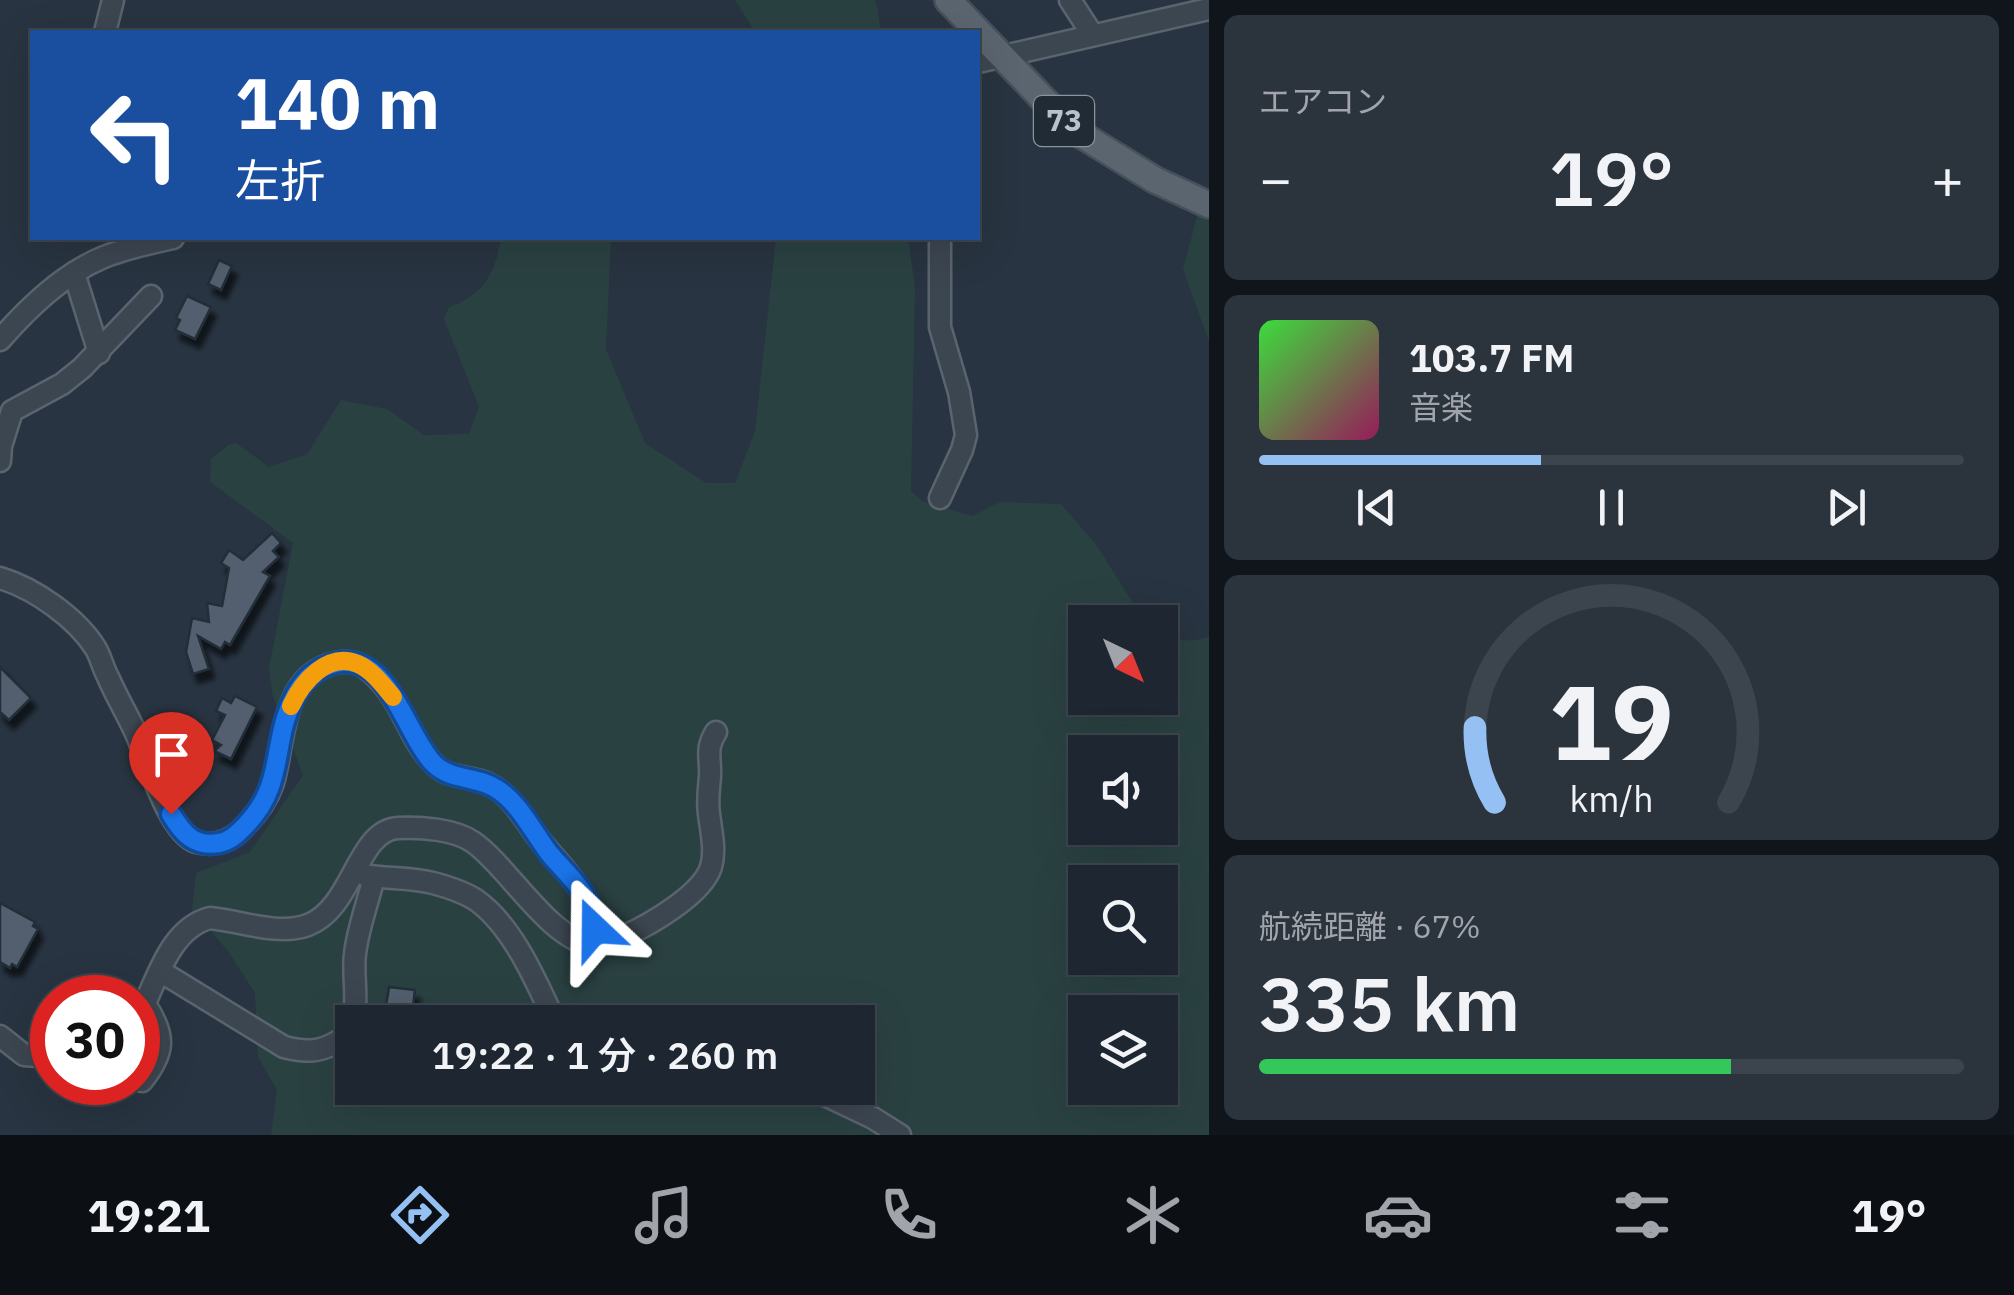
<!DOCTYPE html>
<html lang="ja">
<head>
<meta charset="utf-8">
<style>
  body { margin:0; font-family:"IBM Plex Sans","Noto Sans JP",sans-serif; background:#2b333d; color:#f1f3f6; height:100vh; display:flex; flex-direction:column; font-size:38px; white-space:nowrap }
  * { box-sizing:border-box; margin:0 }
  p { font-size:32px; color:#a1a5ab }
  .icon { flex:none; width:55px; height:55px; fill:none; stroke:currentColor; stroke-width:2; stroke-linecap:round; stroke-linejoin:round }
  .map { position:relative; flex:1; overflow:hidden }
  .details { display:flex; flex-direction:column; gap:15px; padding:15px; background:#10151b; width:805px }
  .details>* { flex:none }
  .banner { position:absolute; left:30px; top:30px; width:950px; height:210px; border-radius:0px; box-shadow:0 10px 40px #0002,0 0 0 2px #3c444d; background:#1a4fa0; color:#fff; overflow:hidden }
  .needle { width:65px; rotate:137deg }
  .buttons { position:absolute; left:1068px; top:605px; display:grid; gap:20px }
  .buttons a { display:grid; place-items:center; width:110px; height:110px; border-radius:0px; background:#1e2731; box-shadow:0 10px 40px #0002,0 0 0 2px #3c444d; font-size:50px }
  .speed { position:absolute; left:30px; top:975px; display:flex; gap:20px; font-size:50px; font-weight:700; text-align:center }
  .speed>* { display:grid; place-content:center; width:130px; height:130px; border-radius:50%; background:#1e2731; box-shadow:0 10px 40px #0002,0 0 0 2px #3c444d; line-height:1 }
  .speed .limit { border:15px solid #d22; background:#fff; color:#111 }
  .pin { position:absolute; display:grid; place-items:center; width:85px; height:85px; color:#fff; margin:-102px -42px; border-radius:50% 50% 50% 0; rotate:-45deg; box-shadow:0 0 10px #0007 }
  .pin .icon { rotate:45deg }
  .me { position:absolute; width:110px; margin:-55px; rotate:337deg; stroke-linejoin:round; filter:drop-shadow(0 0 8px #0008) }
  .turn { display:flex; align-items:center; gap:35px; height:210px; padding:0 40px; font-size:45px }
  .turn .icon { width:130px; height:130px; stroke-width:2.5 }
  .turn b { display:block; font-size:70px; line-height:85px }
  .big { font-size:75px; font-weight:600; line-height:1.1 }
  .details .widget { flex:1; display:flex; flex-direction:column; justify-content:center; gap:15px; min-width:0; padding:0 35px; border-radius:15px; background:#2b333d }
  .details .dial { align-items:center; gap:0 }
  .dial svg { height:260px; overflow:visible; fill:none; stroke:#3c444d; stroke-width:7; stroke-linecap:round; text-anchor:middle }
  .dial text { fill:#f1f3f6; stroke:none }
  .song { display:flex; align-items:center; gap:30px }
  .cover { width:120px; height:120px; border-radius:15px; background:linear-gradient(135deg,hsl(120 70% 55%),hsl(330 70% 35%)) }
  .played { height:10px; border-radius:5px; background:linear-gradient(90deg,#95c0f3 40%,#3c444d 40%) }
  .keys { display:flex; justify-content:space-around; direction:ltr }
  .heat { display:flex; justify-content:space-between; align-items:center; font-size:55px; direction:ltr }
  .charge { height:15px; border-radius:8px; background:linear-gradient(90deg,#34c759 67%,#3c444d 0) }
  .trip { position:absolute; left:335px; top:1005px; width:540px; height:100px; border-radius:0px; background:#1e2731; box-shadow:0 10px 40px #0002,0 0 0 2px #3c444d; font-weight:600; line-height:100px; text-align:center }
  .tabs { display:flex; height:160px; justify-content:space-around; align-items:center; background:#0c1014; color:#a1a5ab }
  .tabs .icon { width:70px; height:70px }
  .tabs .current { color:#95c0f3 }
  .tabs b { font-size:45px; color:#f1f3f6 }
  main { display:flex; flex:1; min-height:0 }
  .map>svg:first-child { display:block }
</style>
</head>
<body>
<main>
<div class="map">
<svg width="1209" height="1135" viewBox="0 0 1209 1135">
  <defs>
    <filter id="shadow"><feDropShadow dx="5" dy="9" stdDeviation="2.5" flood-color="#0009"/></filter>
  </defs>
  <rect width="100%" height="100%" fill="#283441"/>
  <g fill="#2a4142" fill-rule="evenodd">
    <path d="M735,0H874L877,6L881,32H755Z"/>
    <path d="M1209,193V342L1183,269L1201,202Z"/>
    <path d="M501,238H611L606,349L645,443L706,483H735L755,431L776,238H908L915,287L911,491L922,501L972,516L1000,502L1061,504L1097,546L1145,622H1085V698H1160V633C1174,642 1194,642 1209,637V1135H271L277,1090L258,1057L255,993L228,951L192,910L196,873L250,852L303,775L273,697L269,668L293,543L210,482L211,459L228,445L236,443L269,467L307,454L341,400L387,409L424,435L469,434L479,407L444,319L449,307C484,295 495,273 501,238ZM1085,752H1160V828H1085ZM1085,882H1160V958H1085ZM1085,1012H1160V1088H1085ZM352,1022H858V1088H352Z"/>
  </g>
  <g fill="#535f6e" stroke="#232d38" stroke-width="2.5" filter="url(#shadow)">
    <path d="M219,260L232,266L221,290L208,284Z"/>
    <path d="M187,296L211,307L195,339L175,330L180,320L176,318Z"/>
    <path d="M272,533L281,543L273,551L279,557L263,572L270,576L230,645L225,642L221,649L198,636L209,669L193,674L186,652L192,618L209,622L207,603L222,606L229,568L221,563L229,550L243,560Z"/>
    <path d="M0,667L31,698L9,720L0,712Z"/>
    <path d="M235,696L257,707L231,759L214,751L221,745L212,740L225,715L216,711L222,698L231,703Z"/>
    <path d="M0,903L35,922L33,926L38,929L17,967L12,964L10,968L0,962Z"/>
    <path d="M389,987L415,990L411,1022L384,1018Z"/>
  </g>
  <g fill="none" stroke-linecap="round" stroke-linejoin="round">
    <defs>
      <g id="minor">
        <path d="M1070,0L1092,34"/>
        <path d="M105,32L113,0"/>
        <path d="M978,62L1209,9"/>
        <path d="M74,273L99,353"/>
        <path d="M0,340C29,307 63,274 104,257C126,248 151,243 173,238"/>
        <path d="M0,461L1,446L12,411L62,384L82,368L151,296"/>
        <path d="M940,498L962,450L966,435L959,392L940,327V238"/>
        <path d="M0,578C34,588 77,618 96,649C101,658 103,668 108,677C117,698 129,717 138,738C148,762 170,834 196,842C211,846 227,843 239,832C254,818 266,803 273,783C285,743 280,683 328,665C340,661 353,660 364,667C402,693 406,737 435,765C448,778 467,776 484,782C508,791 522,815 536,835C561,869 603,899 592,945"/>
        <path d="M364,875C387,879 411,877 433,883C448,887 464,892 476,900C513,926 537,983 555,1022"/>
        <path d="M160,971L284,1047C305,1052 318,1053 337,1042C366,1025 351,982 355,954C358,928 368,902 374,877"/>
        <path d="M138,1018C156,984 168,929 210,918C241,921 278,936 308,925C353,908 357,830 398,828C421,827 454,829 473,842C508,866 549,940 593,945C604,946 613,941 622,937C648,926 702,895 711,867C716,850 711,831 709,814C707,801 709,789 710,776C711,758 705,749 716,732"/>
        <path d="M0,1036L24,1055L52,1057"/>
        <path d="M142,1081C165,1052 166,1036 145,1004"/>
        <path d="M810,1088L873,1118L900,1135"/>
      </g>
      <path id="major" d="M948,0L1072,129L1155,180L1209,205"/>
    </defs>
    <use href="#minor" stroke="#5a646e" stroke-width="25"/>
    <use href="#major" stroke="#464f5a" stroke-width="30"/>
    <use href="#minor" stroke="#3c4651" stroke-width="20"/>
    <use href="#major" stroke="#5a6570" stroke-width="25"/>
  </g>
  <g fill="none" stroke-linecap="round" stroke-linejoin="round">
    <defs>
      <path id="route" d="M171,814C183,834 194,847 219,843C230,841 236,835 244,827C287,784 270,743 295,696C304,679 316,668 335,663C388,650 406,736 434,764C451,781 478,776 497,789C520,804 533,832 549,853C562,869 578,882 587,900C592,910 595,918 595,929"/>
    </defs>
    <use href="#route" stroke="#114b97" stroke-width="25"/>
    <use href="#route" stroke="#1a73e8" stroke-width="18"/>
    <path stroke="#f59e0b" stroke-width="18" d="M291,706C302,682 328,651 358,664C372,670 383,685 393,697"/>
  </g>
  <g text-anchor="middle" stroke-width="10" stroke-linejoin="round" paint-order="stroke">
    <rect fill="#212b36" stroke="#8b949e" stroke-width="2.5" x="1034" y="96" width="60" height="50" rx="8"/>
    <g font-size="30" font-weight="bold" fill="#b9c1cb">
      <text x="1064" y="131">73</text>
    </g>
  </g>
</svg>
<div class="buttons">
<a><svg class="needle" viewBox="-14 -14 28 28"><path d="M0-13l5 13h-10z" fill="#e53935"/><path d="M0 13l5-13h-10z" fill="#a1a5ab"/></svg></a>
<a><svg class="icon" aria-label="sound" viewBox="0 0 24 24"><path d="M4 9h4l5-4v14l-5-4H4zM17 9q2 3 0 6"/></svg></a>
<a><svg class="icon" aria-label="search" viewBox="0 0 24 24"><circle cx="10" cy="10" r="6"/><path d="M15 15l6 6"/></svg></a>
<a><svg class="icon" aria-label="layers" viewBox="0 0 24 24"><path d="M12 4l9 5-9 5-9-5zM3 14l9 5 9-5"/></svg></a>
</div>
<div class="speed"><div class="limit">30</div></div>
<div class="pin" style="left:171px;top:814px;background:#d93025"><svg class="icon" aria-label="arrive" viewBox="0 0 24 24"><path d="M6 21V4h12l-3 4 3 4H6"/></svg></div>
<svg class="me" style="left:595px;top:929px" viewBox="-20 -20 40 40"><path d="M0-17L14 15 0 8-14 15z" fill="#1a73e8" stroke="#fff" stroke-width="4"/></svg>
<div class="trip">19:22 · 1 分 · 260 m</div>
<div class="banner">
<div class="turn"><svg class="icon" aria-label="left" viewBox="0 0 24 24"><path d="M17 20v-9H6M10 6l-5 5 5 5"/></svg><div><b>140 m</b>左折</div></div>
</div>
</div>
<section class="details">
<div class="widget"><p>エアコン</p>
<div class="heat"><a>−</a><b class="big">19°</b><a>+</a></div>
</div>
<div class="widget">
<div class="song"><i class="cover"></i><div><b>103.7 FM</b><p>音楽</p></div></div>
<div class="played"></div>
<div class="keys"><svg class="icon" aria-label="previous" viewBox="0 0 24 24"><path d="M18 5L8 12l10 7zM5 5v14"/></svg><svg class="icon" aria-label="pause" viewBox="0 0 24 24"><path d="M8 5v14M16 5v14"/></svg><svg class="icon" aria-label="next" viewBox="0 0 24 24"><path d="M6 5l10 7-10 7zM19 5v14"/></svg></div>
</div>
<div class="widget dial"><svg viewBox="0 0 100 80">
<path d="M14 69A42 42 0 1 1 86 69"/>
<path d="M14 69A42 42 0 0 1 8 46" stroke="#95c0f3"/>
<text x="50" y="56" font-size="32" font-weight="700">19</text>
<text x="50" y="72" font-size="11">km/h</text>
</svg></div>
<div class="widget"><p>航続距離 · 67%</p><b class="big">335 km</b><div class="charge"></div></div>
</section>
</main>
<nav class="tabs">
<b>19:21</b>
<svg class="icon current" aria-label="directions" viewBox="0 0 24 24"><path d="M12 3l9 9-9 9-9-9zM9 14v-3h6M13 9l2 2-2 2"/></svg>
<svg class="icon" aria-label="music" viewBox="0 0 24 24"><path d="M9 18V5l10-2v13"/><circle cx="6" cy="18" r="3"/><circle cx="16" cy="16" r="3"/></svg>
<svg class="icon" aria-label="phone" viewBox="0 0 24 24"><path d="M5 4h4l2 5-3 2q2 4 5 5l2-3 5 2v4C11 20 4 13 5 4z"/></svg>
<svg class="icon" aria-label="climate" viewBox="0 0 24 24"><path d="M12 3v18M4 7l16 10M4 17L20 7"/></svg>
<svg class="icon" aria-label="car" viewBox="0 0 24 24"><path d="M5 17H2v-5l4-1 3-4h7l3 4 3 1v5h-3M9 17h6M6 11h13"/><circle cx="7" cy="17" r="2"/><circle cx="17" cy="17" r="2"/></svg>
<svg class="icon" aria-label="filters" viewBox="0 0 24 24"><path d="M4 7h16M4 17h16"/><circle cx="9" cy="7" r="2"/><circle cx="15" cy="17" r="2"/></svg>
<b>19°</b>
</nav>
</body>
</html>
